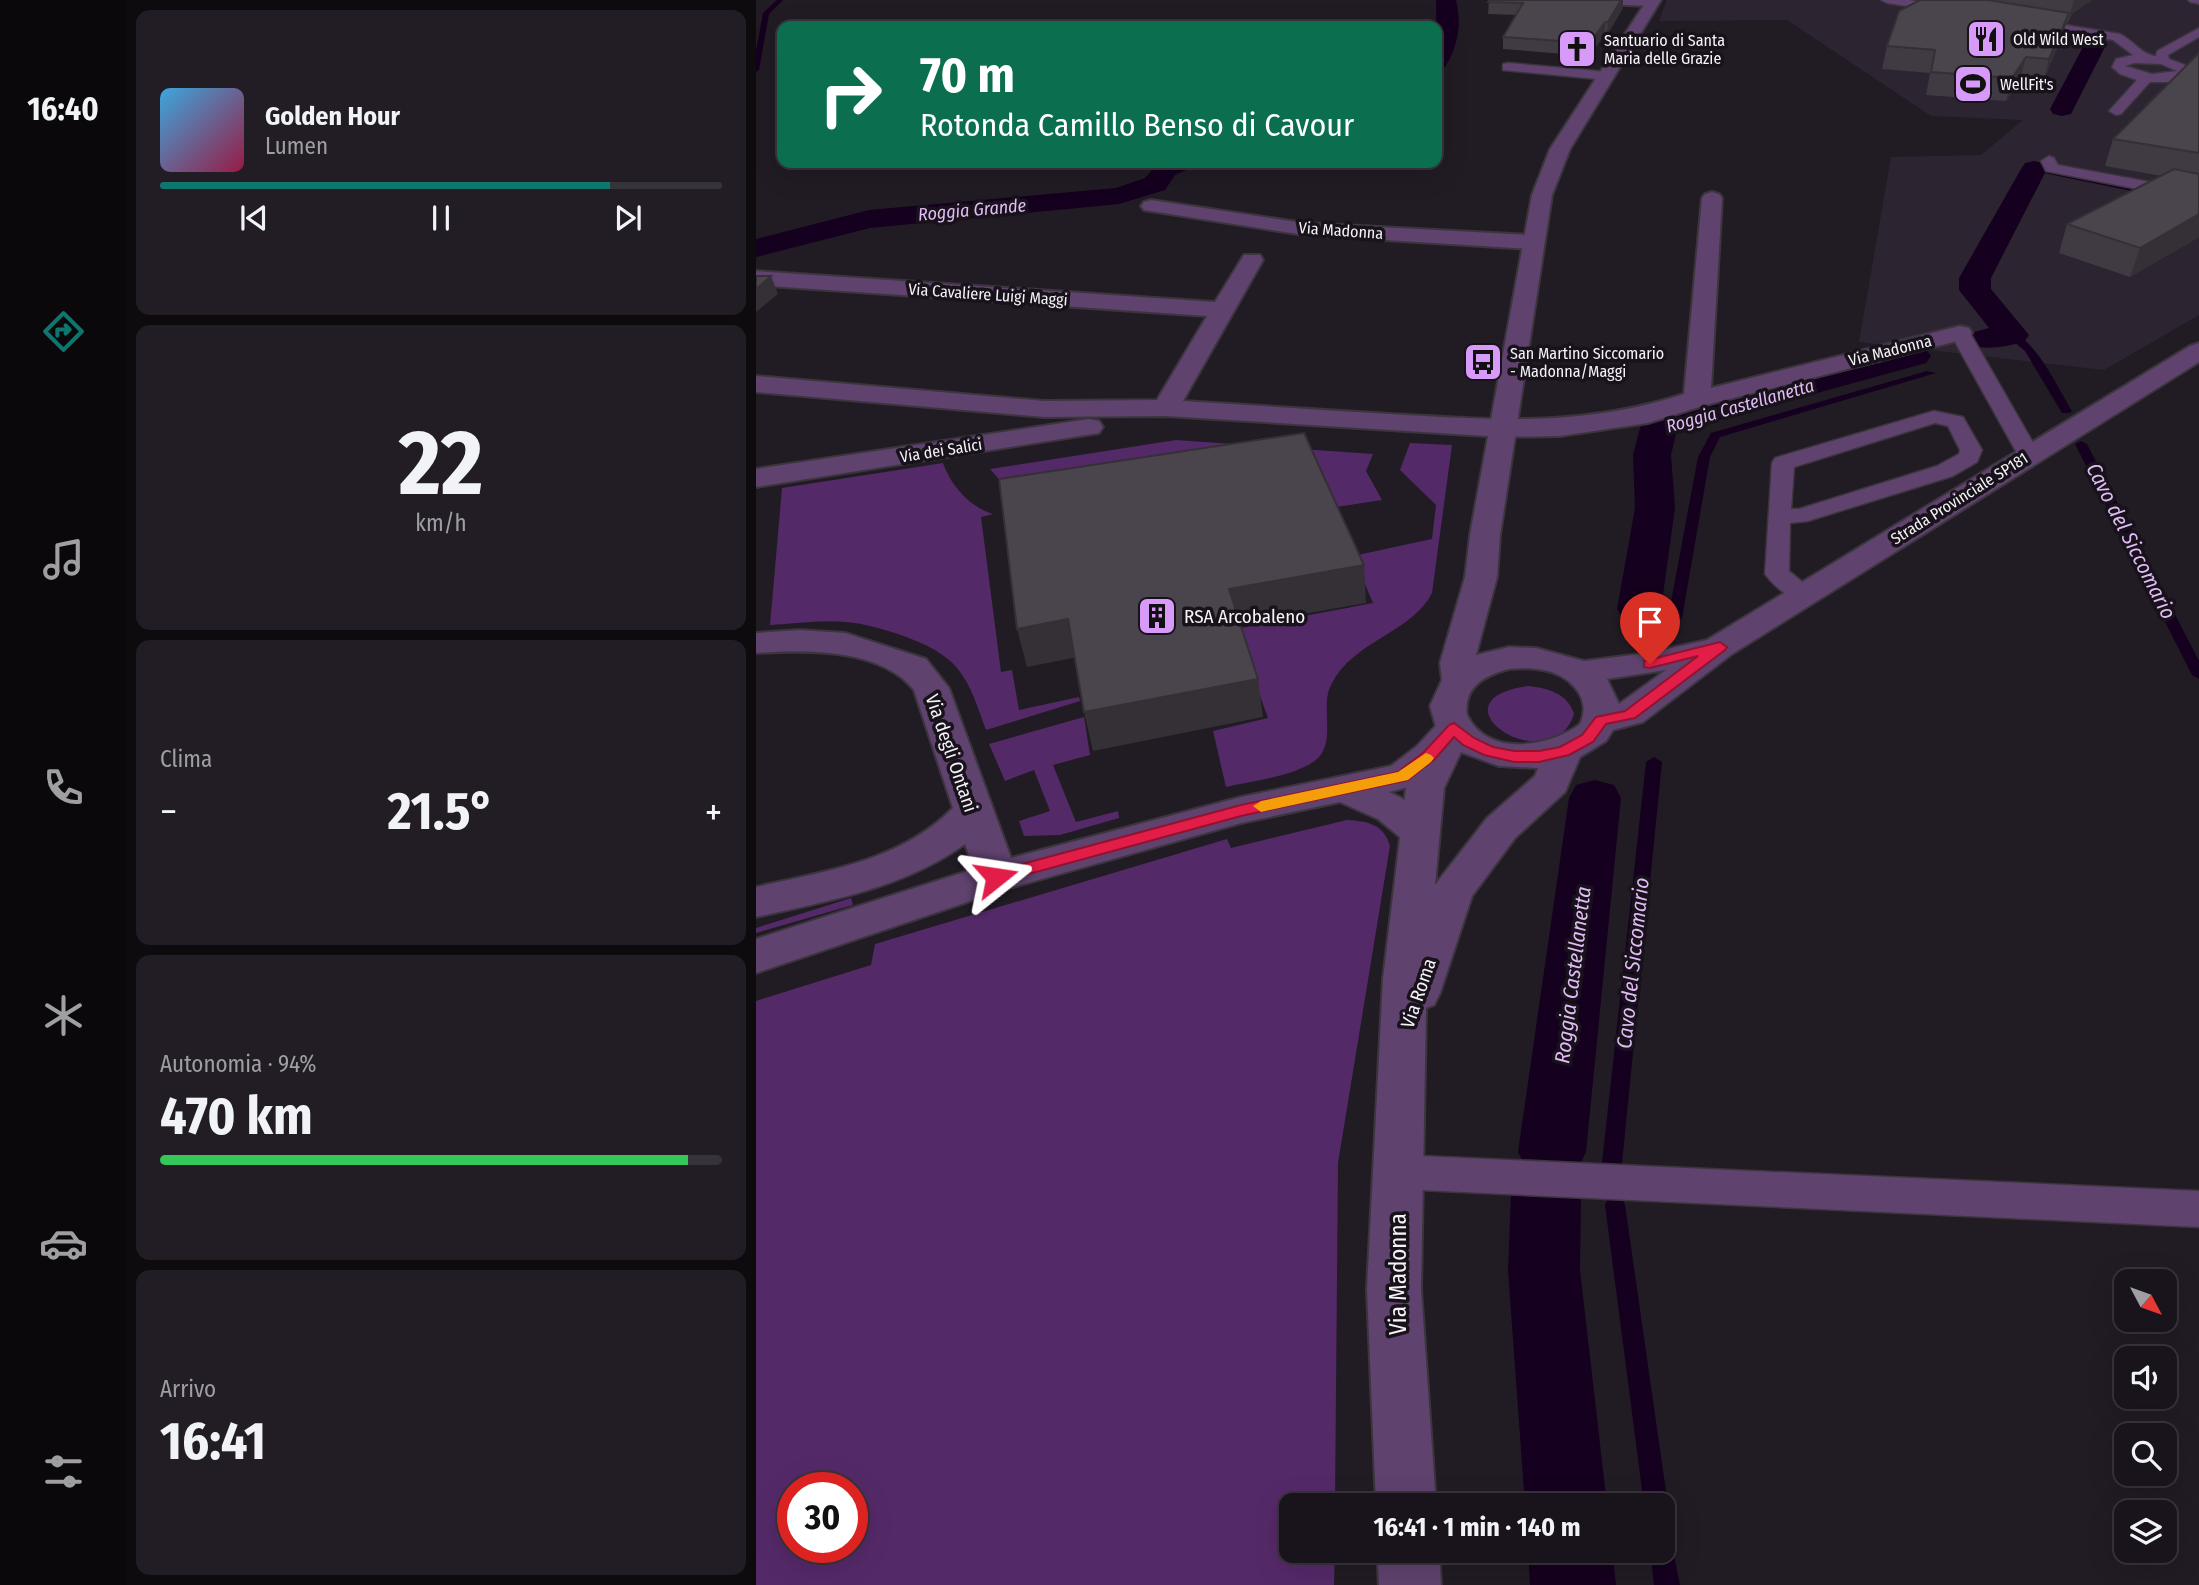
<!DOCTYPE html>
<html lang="it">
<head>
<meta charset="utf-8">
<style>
  body { margin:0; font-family:"Fira Sans Condensed",sans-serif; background:#221d24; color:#f1f3f6; height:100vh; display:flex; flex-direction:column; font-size:26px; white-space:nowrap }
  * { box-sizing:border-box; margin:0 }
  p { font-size:23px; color:#9f9ea3 }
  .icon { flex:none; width:38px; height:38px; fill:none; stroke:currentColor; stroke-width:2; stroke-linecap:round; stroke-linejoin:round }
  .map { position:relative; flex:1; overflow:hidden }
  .panel { display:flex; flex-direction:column; gap:10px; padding:10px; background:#0e0b0f; width:630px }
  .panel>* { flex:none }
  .banner { position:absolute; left:21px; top:21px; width:665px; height:147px; border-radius:14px; box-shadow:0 7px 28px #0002,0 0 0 2px #37333a; background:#0b6e4f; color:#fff; overflow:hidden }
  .needle { width:46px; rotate:131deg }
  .buttons { position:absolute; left:1358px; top:1269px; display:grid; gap:14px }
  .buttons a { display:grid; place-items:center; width:63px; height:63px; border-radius:14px; background:#19141b; box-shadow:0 7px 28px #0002,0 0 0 2px #37333a; font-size:35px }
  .speed { position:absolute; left:21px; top:1472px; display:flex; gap:14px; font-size:35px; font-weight:700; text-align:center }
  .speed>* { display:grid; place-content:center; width:91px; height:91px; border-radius:50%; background:#19141b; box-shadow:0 7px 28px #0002,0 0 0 2px #37333a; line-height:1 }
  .speed .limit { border:10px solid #d22; background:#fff; color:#111 }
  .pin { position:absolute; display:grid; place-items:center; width:60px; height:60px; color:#fff; margin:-72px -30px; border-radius:50% 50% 50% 0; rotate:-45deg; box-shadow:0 0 7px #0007 }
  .pin .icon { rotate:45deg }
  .me { position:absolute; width:77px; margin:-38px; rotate:75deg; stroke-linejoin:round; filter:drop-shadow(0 0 5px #0008) }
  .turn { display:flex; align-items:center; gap:24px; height:147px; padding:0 28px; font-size:32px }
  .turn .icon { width:91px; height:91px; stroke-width:2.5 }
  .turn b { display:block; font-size:49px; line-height:60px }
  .big { font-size:52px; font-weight:700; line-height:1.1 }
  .panel .widget { flex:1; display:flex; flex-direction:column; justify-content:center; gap:10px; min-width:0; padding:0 24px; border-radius:14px; background:#221d24 }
  .panel .dial { align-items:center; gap:0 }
  .dial b { font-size:91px; line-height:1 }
  .song { display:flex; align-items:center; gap:21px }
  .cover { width:84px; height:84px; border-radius:10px; background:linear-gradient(135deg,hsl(200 70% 55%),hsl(340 70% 35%)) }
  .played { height:7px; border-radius:4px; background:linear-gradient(90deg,#0f766e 80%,#37333a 80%) }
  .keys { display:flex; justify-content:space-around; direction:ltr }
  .heat { display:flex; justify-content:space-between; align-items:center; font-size:38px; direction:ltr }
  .charge { height:10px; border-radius:5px; background:linear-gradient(90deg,#34c759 94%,#37333a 0) }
  .trip { position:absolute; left:523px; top:1493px; width:396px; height:70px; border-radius:14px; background:#19141b; box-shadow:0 7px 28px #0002,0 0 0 2px #37333a; font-weight:700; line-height:70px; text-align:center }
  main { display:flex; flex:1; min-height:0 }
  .tab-bar { display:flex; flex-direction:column; width:126px; justify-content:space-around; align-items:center; background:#0a080b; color:#9f9ea3 }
  .tab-bar .icon { width:49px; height:49px }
  .tab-bar .selected { color:#0f766e }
  .tab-bar b { font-size:32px; color:#f1f3f6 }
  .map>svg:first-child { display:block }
</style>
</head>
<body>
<main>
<nav class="tab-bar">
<b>16:40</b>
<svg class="icon selected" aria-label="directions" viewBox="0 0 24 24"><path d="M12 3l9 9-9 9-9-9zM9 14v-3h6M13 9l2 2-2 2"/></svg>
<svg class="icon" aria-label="music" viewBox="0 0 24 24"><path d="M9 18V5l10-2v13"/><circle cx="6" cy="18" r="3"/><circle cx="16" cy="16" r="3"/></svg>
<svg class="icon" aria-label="phone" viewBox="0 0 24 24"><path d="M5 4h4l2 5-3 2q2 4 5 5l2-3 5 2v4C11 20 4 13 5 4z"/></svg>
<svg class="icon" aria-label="climate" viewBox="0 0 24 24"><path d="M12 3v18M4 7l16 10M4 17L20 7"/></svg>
<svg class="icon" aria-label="car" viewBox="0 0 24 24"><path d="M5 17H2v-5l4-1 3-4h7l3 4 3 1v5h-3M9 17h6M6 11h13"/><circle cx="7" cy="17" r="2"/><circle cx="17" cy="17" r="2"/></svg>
<svg class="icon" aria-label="filters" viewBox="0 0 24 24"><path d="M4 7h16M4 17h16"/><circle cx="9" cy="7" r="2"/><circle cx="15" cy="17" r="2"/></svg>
</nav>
<section class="panel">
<div class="widget">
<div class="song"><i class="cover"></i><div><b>Golden Hour</b><p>Lumen</p></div></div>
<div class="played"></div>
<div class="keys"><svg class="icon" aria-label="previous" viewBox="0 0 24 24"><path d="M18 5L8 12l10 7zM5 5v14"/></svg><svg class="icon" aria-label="pause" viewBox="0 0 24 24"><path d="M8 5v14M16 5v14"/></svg><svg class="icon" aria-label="next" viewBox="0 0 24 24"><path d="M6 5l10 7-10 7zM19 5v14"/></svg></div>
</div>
<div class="widget dial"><b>22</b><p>km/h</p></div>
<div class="widget"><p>Clima</p>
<div class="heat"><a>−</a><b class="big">21.5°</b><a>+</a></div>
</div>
<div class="widget"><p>Autonomia · 94%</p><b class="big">470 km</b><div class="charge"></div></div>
<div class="widget"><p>Arrivo</p><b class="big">16:41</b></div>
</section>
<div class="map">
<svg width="1443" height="1585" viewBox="0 0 1443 1585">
  <rect width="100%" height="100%" fill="#211b24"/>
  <path fill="#2d2432" d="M911,0H1443V315L1348,370L1103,342L1135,157L1225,155L1267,120L1175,116L1031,20L903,21Z"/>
  <g fill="#542968" fill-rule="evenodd">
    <path d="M420,440L617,454L610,471L626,500L574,508L256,494L234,469Z"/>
    <path d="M654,443L696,445L676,593C656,633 596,641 575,685C564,706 580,740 562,758C543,776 495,781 470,787L457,731L512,718L480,629L617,603L597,556L676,539L680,505L644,470Z"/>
    <path d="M187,463C195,486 214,507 237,514L225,517L245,672L256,670L263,710L323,697L324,701L230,730C222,709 216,686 201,668C183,645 134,630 105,624C76,618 44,623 14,625L26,488Z"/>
    <path d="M772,686C792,688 811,693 818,714C796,784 668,701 772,686Z"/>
    <path d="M328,717L334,755L297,765L320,822L362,811L363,818L304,835L268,836L263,821L294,811L278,770L249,781L233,744Z"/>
    <path d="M591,820C611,821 628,824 634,846L582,1163L579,1505H536V1550L579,1551L578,1585H0V1001L115,965L119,944L471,839L475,848ZM37,1488H96V1547H37Z"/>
    <path d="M95,898L97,905L0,933V928Z"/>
  </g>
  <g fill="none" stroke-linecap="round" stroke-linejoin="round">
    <g fill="#15011f" fill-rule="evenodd">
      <path d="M21,0H27L13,14L3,70L0,72V51L7,13Z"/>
      <path d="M1275,167L1400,190L1404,193L1400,196L1278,171Z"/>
      <path d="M1252,333C1276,331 1304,392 1316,411L1314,413H1306L1269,351L1252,337Z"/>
      <path d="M1171,371L1180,373L964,437L954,457L926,618L919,622L914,621L912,618L942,457L955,433Z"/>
      <path d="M1325,441L1331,444L1443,661V679L1436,675L1319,444Z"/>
      <path d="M898,757L906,762L866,1163L863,1169L856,1172L849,1169L846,1163L890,762Z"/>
      <path d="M859,1196L866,1198L869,1205L912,1505L906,1515V1505H888L849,1205L852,1198Z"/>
      <path d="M906,1538L915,1541L924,1585H898L894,1550H906Z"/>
    </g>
    <g fill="#15011f" fill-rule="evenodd">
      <path d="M680,0H700C706,23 702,47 689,67L681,69Z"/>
      <path d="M1335,30L1343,31L1349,47L1315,114L1306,116L1297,114L1294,109L1327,47L1324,36L1327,31Z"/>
      <path d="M1278,161L1287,163L1291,169L1235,278V289L1273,335L1268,342C1251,346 1235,350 1218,346L1213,339L1218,332L1233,328L1203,290V278L1265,169L1269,163Z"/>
      <path d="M402,163H437L433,169L419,175L409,190L363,204L114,228L0,257V239L113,210L360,188L389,178Z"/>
      <path d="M1158,346L1170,349L1175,356L1170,363L930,429L920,434L915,455L919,508L905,609L899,619L883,622L867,619L861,609L879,508L877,455L884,428L890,420L904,413Z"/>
      <path d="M839,780L858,785L865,798L830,1152L820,1173L815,1174L825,1194L824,1270L851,1505H769L752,1270L755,1194L766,1172L771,1170L762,1152L813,798L820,785Z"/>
      <path d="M772,1550H856L860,1585H774Z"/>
    </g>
    <defs>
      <g id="service">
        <path d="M1125,0H1153L1195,7L1201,10L1195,13L1131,3Z"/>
        <path d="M1432,0H1443V4L1434,2Z"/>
        <path d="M1268,18L1364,34C1377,40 1386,55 1400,56L1401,51L1443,28V37L1412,55L1413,59L1429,65L1435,72L1434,75L1413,82H1394L1365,114L1360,115L1353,111L1381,80L1364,74L1356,67L1360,59L1377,55L1357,40L1264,24V20ZM1378,63L1405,64L1421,71L1396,74L1369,66Z"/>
        <path d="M752,63L852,72L859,76L852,80L747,70V64Z"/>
        <path d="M1293,156L1298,158L1302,165L1443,191V201L1290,171L1285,161Z"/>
        <path d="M1204,327L1214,333L1284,455L1281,460H1265L1262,455L1194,333Z"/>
        <path d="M1178,411L1207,417L1226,450L1221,462L1197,476L1052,521L1034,523L1033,571L1061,594L1057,599C1039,604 1019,588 1009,574L1016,463L1019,458ZM1179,423L1192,426L1204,450L1203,454L1181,466L1043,509H1035L1038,467Z"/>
        <path d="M643,1155L1443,1191V1227L643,1189L629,1184L624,1172L629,1160Z"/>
      </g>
      <g id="minor">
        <path d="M835,0H903L904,2L897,6L842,4Z"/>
        <path d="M956,192L963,194L966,198L955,388L1204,326L1213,328L1216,333L1213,338L950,405L892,423L804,436L747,437L410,416L288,417L0,392V376L288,401L401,400L451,316L0,285V271L459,302L488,255H504L507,260L427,401C496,405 565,410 634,414C738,420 827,427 928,394L946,198L949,194Z"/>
        <path d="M395,200L548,223L776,235L784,237L787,242L784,247L776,249L548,235L388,210L385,206L388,202Z"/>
        <path d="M333,419L343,421L347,427L343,433L0,487V469Z"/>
        <path d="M44,630L89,633L170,659L193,688L255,858L485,797L635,766L661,746L685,720L698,716L711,720L716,728L687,764L660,785L633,792C653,801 673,813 684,832L678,842L664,846L650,842L622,819L584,802L485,823L250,889L0,973V939L218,869L209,844C148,888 73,901 0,917V887C70,871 145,861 197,808L158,690C124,648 50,650 0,653V633Z"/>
      </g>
      <g id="tertiary">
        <path d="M891,0H905L814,149L796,195L744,535L741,577L720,655L753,647L780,648L828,661L893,653L951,640L1434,346L1443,343V362L976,654L887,722L857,730L850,741L824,757L809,792L759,838L716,896L684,993L678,1005L670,1008L665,1289L680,1505H620L611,1289L627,979L650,788L680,727L674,706L686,680L684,663L709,577L714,535L776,195L794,149ZM753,669C764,668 776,668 787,670C812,674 837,697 824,724C794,747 732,758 711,715C707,687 729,675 753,669ZM910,670L863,704L851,679ZM705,752L743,766L782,768L779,776L731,818L679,885L688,788Z"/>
        <path d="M621,1550H683L685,1585H623Z"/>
      </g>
    </defs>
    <use href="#service" stroke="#3b353d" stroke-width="3"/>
    <use href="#minor" stroke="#3b353d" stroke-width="4"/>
    <use href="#tertiary" stroke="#3b353d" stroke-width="4"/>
    <use href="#service" fill="#5f426e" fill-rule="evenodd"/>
    <use href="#minor" fill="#5f426e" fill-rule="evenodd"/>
    <use href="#tertiary" fill="#5f426e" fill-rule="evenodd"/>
  </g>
  <g fill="#403a42">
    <path d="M733,0H867V8L851,35L849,34L833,56L747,49V37L760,15L732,14Z"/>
    <path d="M1164,0H1336L1317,13L1312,22H1311L1307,34L1287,82L1264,80L1250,101L1170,95L1174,73L1126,69L1131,46Z"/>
    <path d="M1443,53V237L1374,277L1303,253L1311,224L1406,176L1349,166L1357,139Z"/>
  </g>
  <g fill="#343036">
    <path d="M865,0H867V8L851,35L852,22Z"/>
    <path d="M1318,0H1336L1317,13L1312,22Z"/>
    <path d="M1313,13L1307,34L1287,82L1293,59Z"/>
    <path d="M849,22V34L833,56L834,43Z"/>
    <path d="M1270,57L1264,80L1250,101L1256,78Z"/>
    <path d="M1443,214V237L1374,277L1384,248Z"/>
    <path d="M15,276L22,294L0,312V289Z"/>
    <path d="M608,565L610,603L478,626L473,589Z"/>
    <path d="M312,619L322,657L271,667L261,629Z"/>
    <path d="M502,679L507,717L337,751L328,712Z"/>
  </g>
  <g fill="#4a444d" stroke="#343036" stroke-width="2">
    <path d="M733,0H865L852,22H849L834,43L747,37L767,3L732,2Z"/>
    <path d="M1164,0H1232L1313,13L1293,59L1270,57L1256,78L1175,72L1179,50L1131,46L1143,11Z"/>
    <path d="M1443,53V153L1357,139Z"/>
    <path d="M1418,169L1443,174V214L1384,248L1311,224Z"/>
    <path d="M0,276H15L0,289Z"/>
    <path d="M548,433L608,565L473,589L502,679L328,712L312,619L261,629L243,479Z"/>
  </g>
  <path fill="#e11d48" stroke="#92132f" stroke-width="2" d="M964,642L971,647L969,650L879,718L850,724L837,742L813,755L783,762H758L728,755L707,745L698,737L679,759L652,780L485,816L240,883L232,877L240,871L485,805L642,772L668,752L693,725L698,723L718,738L737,747L758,751H783L804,747L826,735L840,717L869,711L942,656L894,668L888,667V661Z"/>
  <path fill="#f59e0b" d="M670,753L675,755L678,758L675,762L652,780L505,812L497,806L505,801L642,772Z"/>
  <defs>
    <symbol id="restaurant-square" viewBox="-11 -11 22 22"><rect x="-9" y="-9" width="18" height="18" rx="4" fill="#d89af8" stroke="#18121b"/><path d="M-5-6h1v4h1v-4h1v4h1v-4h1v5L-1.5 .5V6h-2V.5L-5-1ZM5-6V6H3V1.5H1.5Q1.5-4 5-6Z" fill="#111"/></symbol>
    <symbol id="church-square" viewBox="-11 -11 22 22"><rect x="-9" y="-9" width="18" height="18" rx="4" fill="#d89af8" stroke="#18121b"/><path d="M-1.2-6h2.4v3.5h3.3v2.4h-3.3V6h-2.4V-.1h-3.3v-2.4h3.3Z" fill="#111"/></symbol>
    <symbol id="stadium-square" viewBox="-11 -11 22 22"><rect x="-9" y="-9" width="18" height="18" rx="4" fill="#d89af8" stroke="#18121b"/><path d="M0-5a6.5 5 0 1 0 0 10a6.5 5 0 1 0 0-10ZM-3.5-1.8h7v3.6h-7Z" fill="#111"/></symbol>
    <symbol id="bus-square" viewBox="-11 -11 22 22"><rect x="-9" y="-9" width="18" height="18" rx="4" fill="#d89af8" stroke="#18121b"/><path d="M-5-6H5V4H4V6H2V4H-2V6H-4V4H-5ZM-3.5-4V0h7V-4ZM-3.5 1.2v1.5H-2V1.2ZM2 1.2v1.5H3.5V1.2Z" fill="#111"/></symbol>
    <symbol id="building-square" viewBox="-11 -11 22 22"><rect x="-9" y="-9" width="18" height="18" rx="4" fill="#d89af8" stroke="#18121b"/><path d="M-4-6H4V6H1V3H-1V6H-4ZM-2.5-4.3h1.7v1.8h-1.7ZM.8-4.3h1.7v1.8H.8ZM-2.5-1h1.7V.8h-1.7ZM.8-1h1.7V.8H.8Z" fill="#111"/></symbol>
  </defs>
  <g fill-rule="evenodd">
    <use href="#restaurant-square" x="1208" y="17" width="44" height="44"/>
    <use href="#church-square" x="799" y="27" width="44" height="44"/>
    <use href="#stadium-square" x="1195" y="62" width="44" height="44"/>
    <use href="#bus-square" x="705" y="340" width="44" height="44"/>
    <use href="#building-square" x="379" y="594" width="44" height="44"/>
  </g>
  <g text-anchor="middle" stroke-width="7" stroke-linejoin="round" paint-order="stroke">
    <g font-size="16" fill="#f6f2f8" stroke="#18121b" text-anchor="start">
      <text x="1257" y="45">Old Wild West</text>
      <text x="848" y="46">Santuario di Santa<tspan x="848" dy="18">Maria delle Grazie</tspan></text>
      <text x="1244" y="90">WellFit's</text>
      <text x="754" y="359">San Martino Siccomario<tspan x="754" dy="18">- Madonna/Maggi</tspan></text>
    </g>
    <g font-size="16" fill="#f6f2f8" stroke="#18121b">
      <text transform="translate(585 230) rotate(4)" y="6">Via Madonna</text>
      <text transform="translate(232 294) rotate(4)" y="6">Via Cavaliere Luigi Maggi</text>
      <text transform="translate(1134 350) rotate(-14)" y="6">Via Madonna</text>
      <text transform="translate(185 450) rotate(-9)" y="6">Via dei Salici</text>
      <text transform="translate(1203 498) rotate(-32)" y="6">Strada Provinciale SP181</text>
    </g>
    <g font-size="18" font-style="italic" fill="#e1bbf5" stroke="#18121b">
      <text transform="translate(216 210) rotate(-5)" y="6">Roggia Grande</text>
      <text transform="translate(984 406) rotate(-16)" y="6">Roggia Castellanetta</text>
    </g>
    <g font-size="19" fill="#f6f2f8" stroke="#18121b" text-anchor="start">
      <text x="428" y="623">RSA Arcobaleno</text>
    </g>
    <g font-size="19" fill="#f6f2f8" stroke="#18121b">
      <text transform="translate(196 753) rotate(71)" y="7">Via degli Ontani</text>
      <text transform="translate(662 993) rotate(-71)" y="7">Via Roma</text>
    </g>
    <g font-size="21" font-style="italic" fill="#e1bbf5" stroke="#18121b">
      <text transform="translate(1375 541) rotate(63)" y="7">Cavo del Siccomario</text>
      <text transform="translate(877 963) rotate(-84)" y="7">Cavo del Siccomario</text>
      <text transform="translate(817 975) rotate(-83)" y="7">Roggia Castellanetta</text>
    </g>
    <g font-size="23" fill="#f6f2f8" stroke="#18121b">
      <text transform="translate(642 1274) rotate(-90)" y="8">Via Madonna</text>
    </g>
  </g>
</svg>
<div class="buttons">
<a><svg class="needle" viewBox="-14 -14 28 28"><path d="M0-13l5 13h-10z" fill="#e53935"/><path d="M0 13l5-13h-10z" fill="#9f9ea3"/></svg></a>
<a><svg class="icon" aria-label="sound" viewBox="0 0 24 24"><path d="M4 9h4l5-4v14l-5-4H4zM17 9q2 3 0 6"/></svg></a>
<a><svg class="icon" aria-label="search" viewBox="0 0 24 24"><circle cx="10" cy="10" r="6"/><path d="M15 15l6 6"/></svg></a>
<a><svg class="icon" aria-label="layers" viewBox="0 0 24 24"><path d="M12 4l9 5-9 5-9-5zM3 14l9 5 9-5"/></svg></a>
</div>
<div class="speed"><div class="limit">30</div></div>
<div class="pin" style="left:894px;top:664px;background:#d93025"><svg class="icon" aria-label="arrive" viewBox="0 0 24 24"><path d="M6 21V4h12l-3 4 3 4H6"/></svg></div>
<svg class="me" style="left:240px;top:877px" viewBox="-20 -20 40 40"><path d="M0-17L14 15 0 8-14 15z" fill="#e11d48" stroke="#fff" stroke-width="4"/></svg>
<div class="trip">16:41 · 1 min · 140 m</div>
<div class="banner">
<div class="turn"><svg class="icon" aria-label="right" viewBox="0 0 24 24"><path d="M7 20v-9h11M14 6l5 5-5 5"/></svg><div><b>70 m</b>Rotonda Camillo Benso di Cavour</div></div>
</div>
</div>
</main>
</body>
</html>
